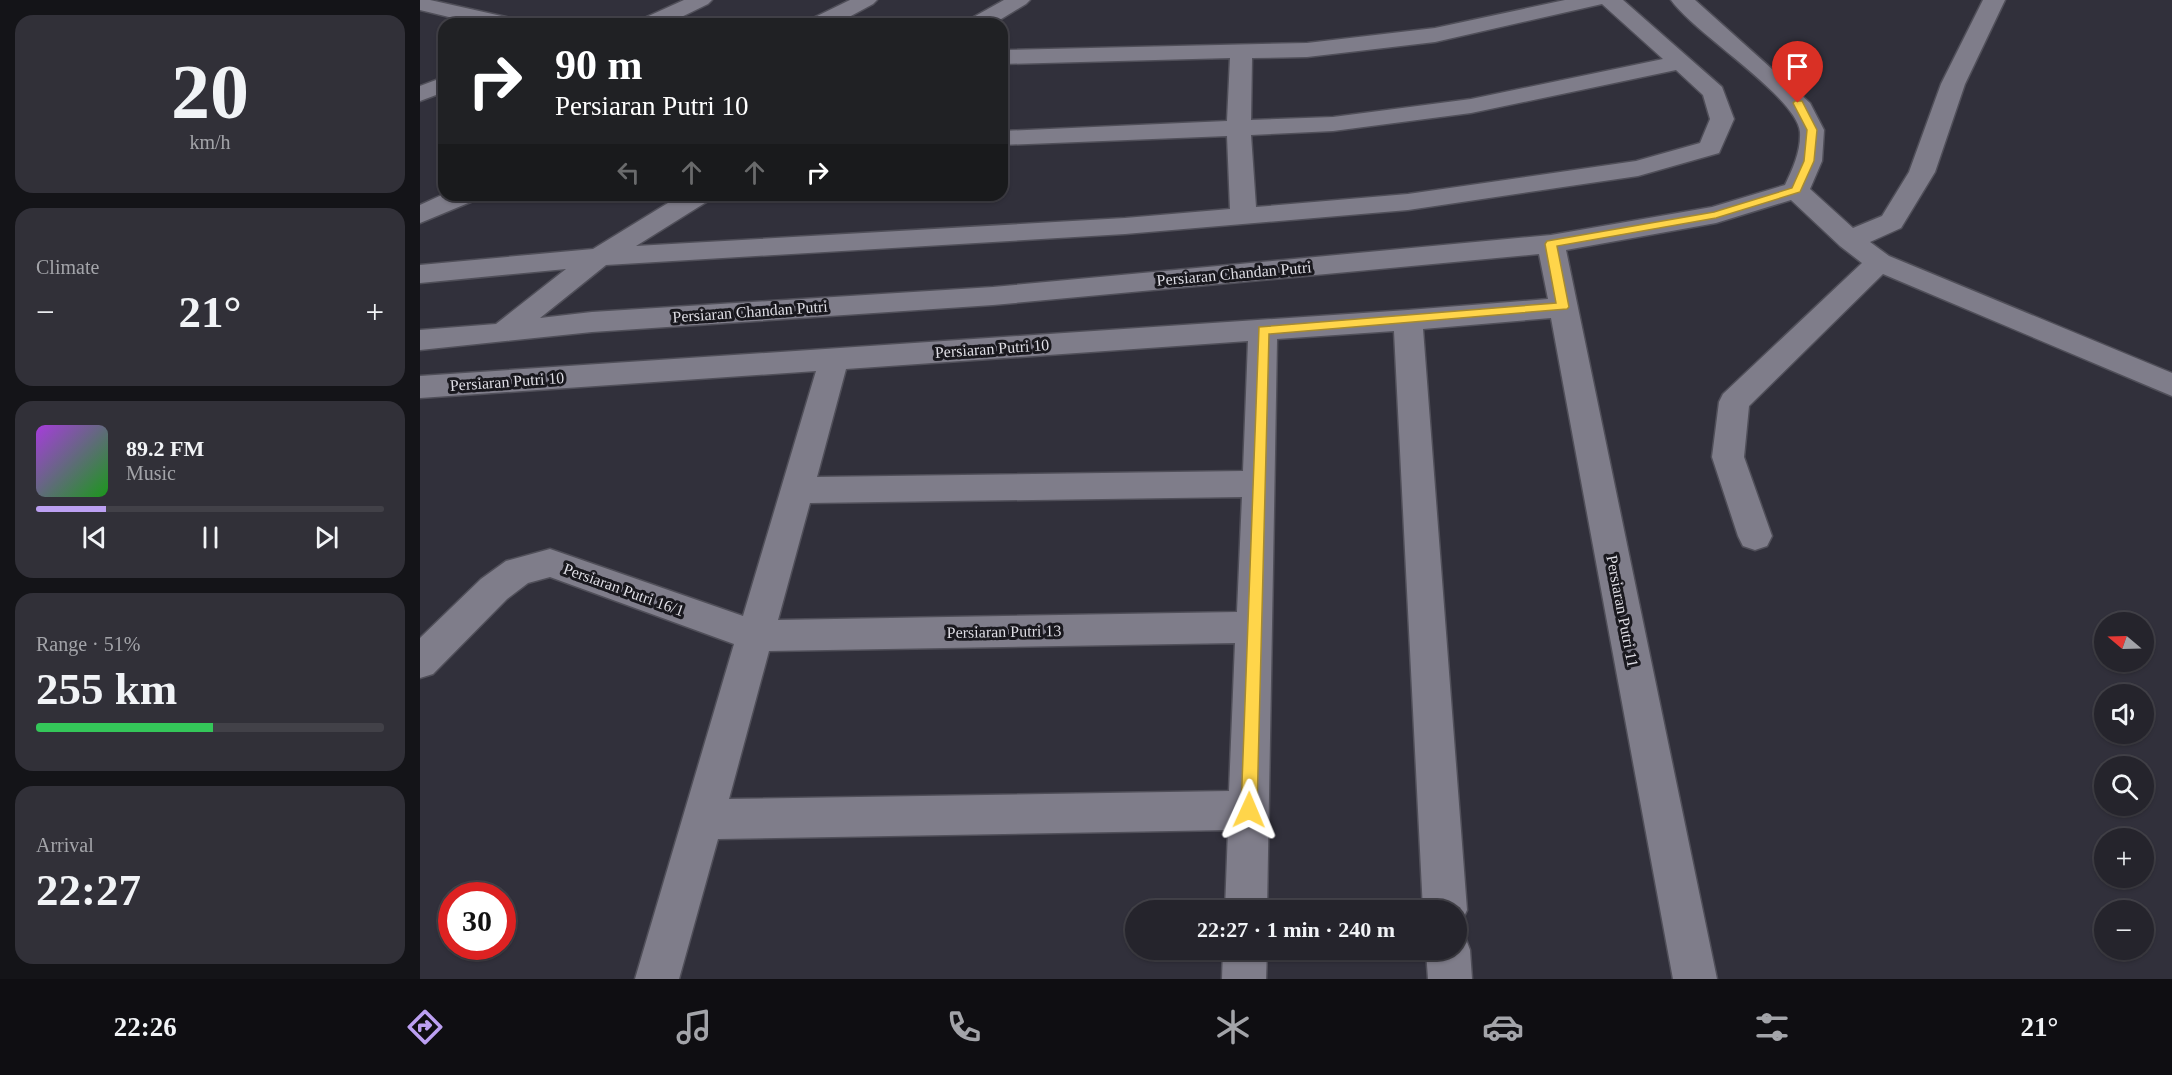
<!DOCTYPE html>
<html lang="en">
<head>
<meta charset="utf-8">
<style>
  body { margin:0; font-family:Georgia,serif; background:#313038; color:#f1f3f6; height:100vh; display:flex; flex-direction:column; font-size:22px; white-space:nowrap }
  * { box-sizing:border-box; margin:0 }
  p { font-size:20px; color:#a3a4a9 }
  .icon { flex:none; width:33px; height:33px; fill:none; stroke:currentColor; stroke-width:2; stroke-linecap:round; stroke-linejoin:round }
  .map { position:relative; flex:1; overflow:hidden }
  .details { display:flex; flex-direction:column; gap:15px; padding:15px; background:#141418; width:420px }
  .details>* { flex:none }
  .banner { position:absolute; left:18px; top:18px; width:570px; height:183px; border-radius:18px; box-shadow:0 2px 4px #0004,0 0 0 2px #424148; background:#202124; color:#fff; overflow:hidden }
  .needle { width:39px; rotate:289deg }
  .fabs { position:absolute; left:1674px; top:612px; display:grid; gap:12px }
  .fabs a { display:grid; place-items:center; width:60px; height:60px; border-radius:50%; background:#25242c; box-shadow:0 2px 4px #0004,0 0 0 2px #424148; font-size:30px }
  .speed { position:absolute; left:18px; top:882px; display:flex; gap:12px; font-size:30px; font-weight:700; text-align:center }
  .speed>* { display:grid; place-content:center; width:78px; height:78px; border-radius:50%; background:#25242c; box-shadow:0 2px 4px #0004,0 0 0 2px #424148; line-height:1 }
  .speed .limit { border:9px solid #d22; background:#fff; color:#111 }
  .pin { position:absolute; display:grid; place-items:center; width:51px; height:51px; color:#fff; margin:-62px -26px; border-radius:50% 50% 50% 0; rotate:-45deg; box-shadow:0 0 6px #0007 }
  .pin .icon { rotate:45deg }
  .me { position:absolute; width:66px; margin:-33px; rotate:1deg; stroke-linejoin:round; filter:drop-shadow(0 0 4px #0008) }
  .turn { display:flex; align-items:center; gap:21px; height:126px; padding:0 18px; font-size:27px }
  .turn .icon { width:78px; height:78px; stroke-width:2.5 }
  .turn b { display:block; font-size:42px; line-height:51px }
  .lanes { display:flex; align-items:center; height:57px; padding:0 18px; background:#0003; justify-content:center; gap:30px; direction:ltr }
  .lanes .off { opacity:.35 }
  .big { font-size:45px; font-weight:700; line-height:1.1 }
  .details .tile { flex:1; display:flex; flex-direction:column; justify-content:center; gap:9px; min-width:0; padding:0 21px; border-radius:18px; background:#313038 }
  .details .dial { align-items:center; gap:0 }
  .dial b { font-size:78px; line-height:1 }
  .song { display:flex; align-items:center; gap:18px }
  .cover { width:72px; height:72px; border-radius:9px; background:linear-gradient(135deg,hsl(280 70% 55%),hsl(120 70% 35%)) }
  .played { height:6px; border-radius:3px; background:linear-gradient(90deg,#bca0f2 20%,#424148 20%) }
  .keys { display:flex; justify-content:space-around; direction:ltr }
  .heat { display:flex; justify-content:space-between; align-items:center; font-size:33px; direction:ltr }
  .charge { height:9px; border-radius:4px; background:linear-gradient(90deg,#34c759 51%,#424148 0) }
  .trip { position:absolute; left:705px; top:900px; width:342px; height:60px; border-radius:30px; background:#25242c; box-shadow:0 2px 4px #0004,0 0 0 2px #424148; font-weight:700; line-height:60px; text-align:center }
  .tabs { display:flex; height:96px; justify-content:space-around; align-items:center; background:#0f0e12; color:#a3a4a9 }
  .tabs .icon { width:42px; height:42px }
  .tabs .on { color:#bca0f2 }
  .tabs b { font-size:27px; color:#f1f3f6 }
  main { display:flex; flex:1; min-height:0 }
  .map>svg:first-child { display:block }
</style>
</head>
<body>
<main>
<section class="details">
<div class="tile dial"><b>20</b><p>km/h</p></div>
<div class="tile"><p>Climate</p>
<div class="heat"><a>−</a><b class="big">21°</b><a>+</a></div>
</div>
<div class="tile">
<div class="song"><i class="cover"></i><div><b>89.2 FM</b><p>Music</p></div></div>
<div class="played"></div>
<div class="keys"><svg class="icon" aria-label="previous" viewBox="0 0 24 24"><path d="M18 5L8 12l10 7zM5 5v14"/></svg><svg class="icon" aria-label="pause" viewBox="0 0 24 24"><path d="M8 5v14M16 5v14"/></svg><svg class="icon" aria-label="next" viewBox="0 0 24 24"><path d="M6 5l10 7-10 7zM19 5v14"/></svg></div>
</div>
<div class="tile"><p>Range · 51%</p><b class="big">255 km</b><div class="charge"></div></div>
<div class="tile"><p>Arrival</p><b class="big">22:27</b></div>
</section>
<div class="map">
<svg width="1752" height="979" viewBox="0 0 1752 979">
  <rect width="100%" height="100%" fill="#31303b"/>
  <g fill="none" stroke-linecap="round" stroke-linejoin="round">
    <defs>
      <g id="minor">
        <path d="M0,0H10L86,17L94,19L97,24H58L0,10Z"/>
        <path d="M264,0H292L288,4L247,24H219L222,19Z"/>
        <path d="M430,0H457L453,4L416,24H388L391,19Z"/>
        <path d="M584,0H610L606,4L573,24H547L550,19Z"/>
        <path d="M1145,0H1203L1302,87L1314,119L1299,153L1218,176L988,210L705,234L186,265L120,318L172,312L573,287L1131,235L1292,207L1365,185C1373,168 1381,151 1380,132C1377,97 1274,33 1251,0H1275L1390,103L1404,130L1402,161L1390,189L1433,228L1462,216L1489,172L1521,84L1563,0H1585L1545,84L1515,172L1481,228L1450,242L1469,256L1752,373V396L1463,274L1329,406L1324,457L1352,536L1347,546L1335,550L1323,546L1318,536L1292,457L1299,402L1303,394L1442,263L1420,246L1371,200L1296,223L1146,250L1297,979H1253L1131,318L1003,329L1047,910L1040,925L1036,927V910H1003L974,331L857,339L847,910H805L808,830L298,839L259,979H215L314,644L130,577L108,583L87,599L13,674L0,678V638L61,579L86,561L130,549L323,616L396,371L0,398V376L988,310L1128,299L1119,254L573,305L172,332L0,350V330L76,324L146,269L0,283V265L173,249L261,195H292L288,201L216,246L705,218L810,209L807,136L582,145V131L807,121L810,58L582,64V50L887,43L1015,28ZM1182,4L1243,59L1051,99L913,117L831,120L832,58L887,57L1015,42ZM1256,70L1283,95L1290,119L1280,143L1216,161L988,194L836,207L831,135L913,131L1051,113ZM828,341L823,471L397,477L426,369ZM822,497L817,612L358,620L390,503ZM815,643L809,791L309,799L349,651Z"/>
        <path d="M24,77V92L0,101V86Z"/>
        <path d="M24,194L57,195L53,201L0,223V205Z"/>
        <path d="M1036,931L1044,934L1050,950L1052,979H1008L1006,950H1036Z"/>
        <path d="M803,950H847L846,979H802Z"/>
      </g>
    </defs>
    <use href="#minor" stroke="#504f59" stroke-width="3"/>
    <use href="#minor" fill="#7f7d8a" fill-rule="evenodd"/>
  </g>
  <path fill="#ffd54a" stroke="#a68a30" stroke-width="1.5" d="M1375,101H1382L1397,130L1394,161L1380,192L1296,218L1137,246L1149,307L1147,309L849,334L837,810L835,816L829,818L823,816L821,810L839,327L1136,303L1125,244L1127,241L1294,212L1372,188L1384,161L1387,130L1373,103Z"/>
  <g text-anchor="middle" stroke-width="6" stroke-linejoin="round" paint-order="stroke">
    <g font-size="16" fill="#dfdee5" stroke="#19181e">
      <text transform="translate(814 273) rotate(-5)" y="6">Persiaran Chandan Putri</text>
      <text transform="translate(330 311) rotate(-4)" y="6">Persiaran Chandan Putri</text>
      <text transform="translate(572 348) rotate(-4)" y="6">Persiaran Putri 10</text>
      <text transform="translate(87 381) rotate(-4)" y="6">Persiaran Putri 10</text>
      <text transform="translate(204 589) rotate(20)" y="6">Persiaran Putri 16/1</text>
      <text transform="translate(1203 611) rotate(79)" y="6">Persiaran Putri 11</text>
      <text transform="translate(584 631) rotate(-1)" y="6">Persiaran Putri 13</text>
    </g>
  </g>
</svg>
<div class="fabs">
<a><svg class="needle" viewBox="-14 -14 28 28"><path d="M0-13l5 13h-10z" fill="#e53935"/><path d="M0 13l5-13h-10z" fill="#a3a4a9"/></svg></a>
<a><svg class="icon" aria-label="sound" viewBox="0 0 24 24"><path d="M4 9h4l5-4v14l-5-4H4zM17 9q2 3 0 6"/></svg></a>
<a><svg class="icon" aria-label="search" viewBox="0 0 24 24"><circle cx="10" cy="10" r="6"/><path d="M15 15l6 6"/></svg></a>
<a>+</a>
<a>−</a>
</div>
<div class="speed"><div class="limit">30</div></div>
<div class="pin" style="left:1378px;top:103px;background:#d93025"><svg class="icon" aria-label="arrive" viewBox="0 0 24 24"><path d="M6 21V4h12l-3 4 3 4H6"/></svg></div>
<svg class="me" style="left:829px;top:810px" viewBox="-20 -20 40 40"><path d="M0-17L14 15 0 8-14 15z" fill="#ffd54a" stroke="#fff" stroke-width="4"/></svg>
<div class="trip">22:27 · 1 min · 240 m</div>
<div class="banner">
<div class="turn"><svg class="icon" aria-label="right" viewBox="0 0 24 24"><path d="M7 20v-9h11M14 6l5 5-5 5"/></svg><div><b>90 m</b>Persiaran Putri 10</div></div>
<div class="lanes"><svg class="icon off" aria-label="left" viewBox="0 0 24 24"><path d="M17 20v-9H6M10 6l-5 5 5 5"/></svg><svg class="icon off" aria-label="ahead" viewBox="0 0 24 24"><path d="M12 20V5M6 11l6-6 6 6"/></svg><svg class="icon off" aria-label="ahead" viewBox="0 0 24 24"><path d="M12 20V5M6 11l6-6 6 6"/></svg><svg class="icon" aria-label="right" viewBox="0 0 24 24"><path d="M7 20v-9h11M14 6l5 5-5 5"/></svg></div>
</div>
</div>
</main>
<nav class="tabs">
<b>22:26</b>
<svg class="icon on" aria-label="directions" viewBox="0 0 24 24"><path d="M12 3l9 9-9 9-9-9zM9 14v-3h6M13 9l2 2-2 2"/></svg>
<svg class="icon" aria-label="music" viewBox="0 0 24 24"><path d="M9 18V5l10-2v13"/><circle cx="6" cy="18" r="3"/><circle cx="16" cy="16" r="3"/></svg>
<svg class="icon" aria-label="phone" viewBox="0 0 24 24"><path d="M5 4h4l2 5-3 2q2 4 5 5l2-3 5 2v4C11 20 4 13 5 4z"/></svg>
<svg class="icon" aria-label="climate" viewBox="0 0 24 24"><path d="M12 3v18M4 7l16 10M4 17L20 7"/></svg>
<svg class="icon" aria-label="car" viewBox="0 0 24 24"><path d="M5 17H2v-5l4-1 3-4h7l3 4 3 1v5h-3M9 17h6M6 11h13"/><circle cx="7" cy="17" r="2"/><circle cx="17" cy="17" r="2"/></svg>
<svg class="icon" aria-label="filters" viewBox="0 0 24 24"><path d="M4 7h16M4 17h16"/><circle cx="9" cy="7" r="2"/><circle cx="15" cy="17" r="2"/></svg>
<b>21°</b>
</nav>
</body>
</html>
